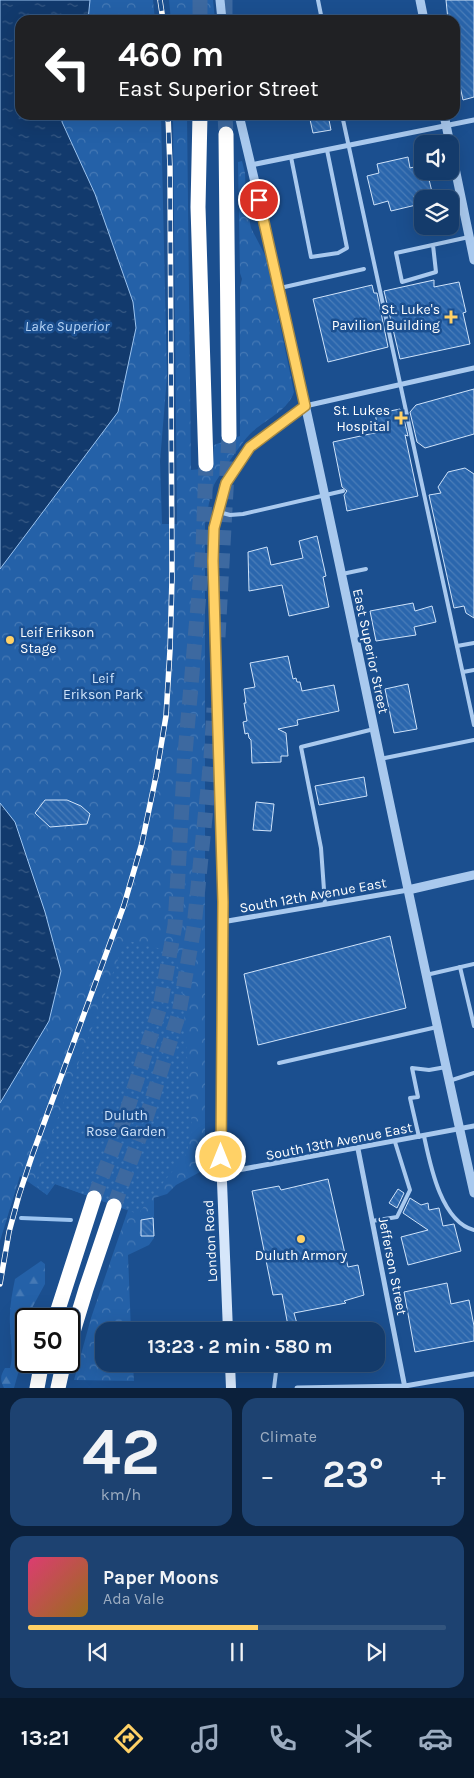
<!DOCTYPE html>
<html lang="en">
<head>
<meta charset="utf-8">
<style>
  body { margin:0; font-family:Karla,sans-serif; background:#1d4271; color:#f1f3f6; height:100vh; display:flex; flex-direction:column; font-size:19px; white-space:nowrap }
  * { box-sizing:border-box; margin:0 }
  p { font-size:16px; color:#9dadc1 }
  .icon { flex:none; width:28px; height:28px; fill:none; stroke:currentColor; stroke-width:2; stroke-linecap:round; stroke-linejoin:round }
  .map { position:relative; height:1388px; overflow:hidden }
  .panel { display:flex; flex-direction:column; gap:10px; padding:10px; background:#0b203b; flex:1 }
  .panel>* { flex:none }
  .hud { position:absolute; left:15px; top:15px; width:445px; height:105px; border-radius:15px; box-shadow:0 5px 20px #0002,0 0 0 1px #33557e; background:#202124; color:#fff; overflow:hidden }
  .fabs { position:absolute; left:414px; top:135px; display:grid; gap:10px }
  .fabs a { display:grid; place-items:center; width:45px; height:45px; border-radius:10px; background:#143b6b; box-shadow:0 5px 20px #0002,0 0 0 1px #33557e; font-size:25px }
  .speed { position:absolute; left:15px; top:1308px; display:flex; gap:10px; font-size:25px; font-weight:700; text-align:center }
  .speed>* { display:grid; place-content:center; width:65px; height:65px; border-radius:50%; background:#143b6b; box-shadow:0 5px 20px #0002,0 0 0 1px #33557e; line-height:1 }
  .speed .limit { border:2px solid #111; border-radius:8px; background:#fff; color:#111 }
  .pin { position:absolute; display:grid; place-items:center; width:42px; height:42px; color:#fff; margin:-21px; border:2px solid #fff; border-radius:50%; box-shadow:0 1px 5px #0007 }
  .me { position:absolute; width:55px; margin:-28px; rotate:0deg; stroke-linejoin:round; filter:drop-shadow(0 0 4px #0008) }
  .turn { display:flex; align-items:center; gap:18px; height:105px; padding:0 20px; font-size:22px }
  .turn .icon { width:65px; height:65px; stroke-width:2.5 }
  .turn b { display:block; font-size:35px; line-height:42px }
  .big { font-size:38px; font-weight:700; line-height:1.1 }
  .panel .tile { flex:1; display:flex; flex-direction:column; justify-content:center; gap:8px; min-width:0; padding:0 18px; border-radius:15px; background:#1d4271 }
  .panel .dial { align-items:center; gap:0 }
  .dial b { font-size:65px; line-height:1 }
  .song { display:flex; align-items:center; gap:15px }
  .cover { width:60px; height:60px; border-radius:8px; background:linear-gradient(135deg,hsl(340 70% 55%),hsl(40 70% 35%)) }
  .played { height:5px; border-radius:2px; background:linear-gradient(90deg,#ffd166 55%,#33557e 55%) }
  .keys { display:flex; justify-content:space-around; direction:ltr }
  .heat { display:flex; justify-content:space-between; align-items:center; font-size:28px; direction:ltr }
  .panel .tiles { flex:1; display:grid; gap:10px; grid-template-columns:1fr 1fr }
  .tile:last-child { grid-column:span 2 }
  .trip { position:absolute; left:95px; top:1322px; width:290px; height:50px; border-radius:15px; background:#143b6b; box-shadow:0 5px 20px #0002,0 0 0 1px #33557e; font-weight:700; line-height:50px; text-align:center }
  .dock { display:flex; height:80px; justify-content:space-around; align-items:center; background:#08182b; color:#9dadc1 }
  .dock .icon { width:35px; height:35px }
  .dock .active { color:#ffd166 }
  .dock b { font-size:22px; color:#f1f3f6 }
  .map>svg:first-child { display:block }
</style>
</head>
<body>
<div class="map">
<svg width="474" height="1388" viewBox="0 0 474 1388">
  <defs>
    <pattern id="forest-firs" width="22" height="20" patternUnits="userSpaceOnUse" patternTransform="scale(1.25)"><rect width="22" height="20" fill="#2461a8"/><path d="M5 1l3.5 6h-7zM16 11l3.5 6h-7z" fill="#4579b5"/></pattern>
    <pattern id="park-crowns" width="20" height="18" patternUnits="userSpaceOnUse" patternTransform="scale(1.25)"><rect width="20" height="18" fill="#2461a8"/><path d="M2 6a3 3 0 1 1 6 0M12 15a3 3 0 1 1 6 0" fill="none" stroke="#4579b5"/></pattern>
    <pattern id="garden-dots" width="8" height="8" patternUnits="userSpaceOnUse" patternTransform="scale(1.25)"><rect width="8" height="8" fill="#2461a8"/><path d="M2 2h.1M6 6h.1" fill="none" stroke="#4579b5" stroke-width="1.8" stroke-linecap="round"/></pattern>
    <pattern id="water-ripples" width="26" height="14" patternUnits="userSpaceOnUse" patternTransform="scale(1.25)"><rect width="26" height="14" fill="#123a6d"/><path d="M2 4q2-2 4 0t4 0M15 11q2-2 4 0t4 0" fill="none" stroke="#365883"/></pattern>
    <pattern id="building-back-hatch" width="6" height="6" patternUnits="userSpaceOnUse" patternTransform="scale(1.25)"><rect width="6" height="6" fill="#2a66ad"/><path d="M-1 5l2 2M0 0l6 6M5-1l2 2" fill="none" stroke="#4a7db9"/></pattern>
  </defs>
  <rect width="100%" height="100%" fill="#1b4f8f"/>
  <path fill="url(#forest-firs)" d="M41,1261L45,1264V1284L26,1319L21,1363L14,1388H4C0,1380 0,1376 5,1368H10C14,1353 10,1340 10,1325C9,1309 12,1294 15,1279Z"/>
  <g fill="url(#park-crowns)">
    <path d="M90,0H153L155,20H88Z"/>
    <path d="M169,0H213L215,20H171Z"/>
    <path d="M62,115H161L167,377L160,461L162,524H177L173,115H187L191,470L213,468L214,445L240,436V287L242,279L240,273L238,162L242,161L245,173L246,202L251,228L266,257L294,392C288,411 264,420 250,434C243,441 218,477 214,485C209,497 208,512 205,524V1162L200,1172L176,1185L167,1194L154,1198V1238L149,1245L128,1255L131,1331H104V1364H133L134,1381L74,1380L91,1318L128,1210L55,1184L47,1195L20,1176L0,1241V1103L49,1021L15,822L0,803V569L118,412L133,302L95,194L62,122Z"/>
  </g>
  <path fill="url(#garden-dots)" d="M125,940L165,950L181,971L192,1128L187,1153L138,1214L55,1184L47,1195L35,1185C61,1102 96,1022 125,940Z"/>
  <g fill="url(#water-ripples)" stroke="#9cc4f0">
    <path d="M0,0H90L88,20H20V115H62V122L95,194L133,302L136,328L118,412L0,569Z"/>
    <path d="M0,803L15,822L45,912L61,971L49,1021L0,1103Z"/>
  </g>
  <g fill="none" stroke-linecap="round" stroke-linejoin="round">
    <path stroke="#9cc4f0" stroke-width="4" d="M21,1218L71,1220"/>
  </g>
  <g fill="url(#building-back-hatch)" stroke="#cfe3fa">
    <path d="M446,0H474V97L463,100L455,63V20H448Z"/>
    <path d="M309,115H328L331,130L313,133Z"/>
    <path d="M408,157L410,168L422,165V171H427L432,192L414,196L416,205L391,211L388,201L374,205L367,176L379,173L377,164Z"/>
    <path d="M434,280V287L459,282L466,312L463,313L470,344L400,359L384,291Z"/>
    <path d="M372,285L374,293H377L388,347L328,362L313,299Z"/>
    <path d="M474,389V434L425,448L417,442L410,412L416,405Z"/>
    <path d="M400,409L402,421L404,419L408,436L405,435L418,496L347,511L344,495L347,491L342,487L333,442L379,432L375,414Z"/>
    <path d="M465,468L474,474V618L466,613L464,606L454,608L429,495L441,493L438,487L448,472Z"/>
    <path d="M317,536L326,576L323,577L329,607L289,616L282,585L249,591L248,552L267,547L271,565L303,558L299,541Z"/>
    <path d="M413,603L415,611L432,606L436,622L414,627L416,635L376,641L370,611Z"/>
    <path d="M288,656L293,679L296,678L297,682H300L302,691L334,685L339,711L297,720L298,725L278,729L286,733L288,756H281V762L252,763L251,740L249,738L248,733L245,734L243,722L247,721L244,703H246L244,689L255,687L250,663Z"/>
    <path d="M408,684L417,729L394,733L385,689Z"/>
    <path d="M364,777L367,796L319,805L315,786Z"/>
    <path d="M45,800H67L81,806L90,814L87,824L50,827L35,813Z"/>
    <path d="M256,802L274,804L271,831L253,830Z"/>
    <path d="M390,936L406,1008L258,1045L244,974Z"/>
    <path d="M328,1179L348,1267L358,1265L364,1295L344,1301L346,1303L294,1313L299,1331H289L282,1294L273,1295L252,1191L279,1186L281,1190Z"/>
    <path d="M398,1189L404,1193L397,1208L389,1203Z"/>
    <path d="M410,1198L421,1205L428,1203L429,1210L439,1208L443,1226L454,1224L461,1251L408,1265L401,1237L428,1230L403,1213Z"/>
    <path d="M153,1218L154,1236H141V1220Z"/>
    <path d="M447,1283L451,1304L469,1300L474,1326V1341L415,1352L404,1292Z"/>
  </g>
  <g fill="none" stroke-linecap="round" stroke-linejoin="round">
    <g stroke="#3d69a0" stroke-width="15" stroke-dasharray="15 8" stroke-linecap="butt">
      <path d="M200,0V20"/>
      <path d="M225,0V20"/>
      <path d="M225,115L226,134"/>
      <path d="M218,637L229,436"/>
      <path d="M94,1198L123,1123L160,1007L175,925L185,754L203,548L206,464"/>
      <path d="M114,1206L143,1128L179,1013L194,927L211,758L214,708"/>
    </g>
    <g stroke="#a9c9ee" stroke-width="4">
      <path d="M318,0L322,20"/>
      <path d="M408,20L423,15"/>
      <path d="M342,115L474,725"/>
      <path d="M291,157L311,257L338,253L347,248L327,150"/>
      <path d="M433,245L436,272L402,282L396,253L469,237"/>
      <path d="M280,288L364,269"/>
      <path d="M219,512L230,515L243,514L343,491"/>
      <path d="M342,574L366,569"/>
      <path d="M457,646L474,643"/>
      <path d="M463,672L474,670"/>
      <path d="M380,759L474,740"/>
      <path d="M325,904L321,848L301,747L374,729"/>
      <path d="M460,967L474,1026"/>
      <path d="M426,975L474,964"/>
      <path d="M279,1063L437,1027"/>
      <path d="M449,1081L474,1073"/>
      <path d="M424,1136C430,1164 441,1222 474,1230"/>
      <path d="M419,1137L410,1098L418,1097L412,1068L429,1070L446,1067"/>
      <path d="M372,1221L397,1217L410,1190L395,1142"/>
      <path d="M274,1388L277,1364"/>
    </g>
    <g stroke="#a9c9ee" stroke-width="5">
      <path d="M251,165L474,120"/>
      <path d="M305,406L474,368"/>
      <path d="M222,922L408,890"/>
      <path d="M358,1149L405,1388"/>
      <path d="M222,1173L474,1126"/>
      <path d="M297,1388L405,1386L474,1374"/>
    </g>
    <g stroke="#a9c9ee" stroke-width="9">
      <path d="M220,0L222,20"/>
      <path d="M420,0L424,20"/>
      <path d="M239,115C325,473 393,835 474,1193"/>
      <path d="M444,115L474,260"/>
      <path d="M408,890L474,875"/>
    </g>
    <g stroke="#d6e6fa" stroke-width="10">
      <path d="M228,1331L221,1157L223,902L213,561L214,528L226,483L250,447L305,406"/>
      <path d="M230,1364L231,1388"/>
    </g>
    <g stroke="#fff" stroke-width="15">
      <path d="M200,115L198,207L206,464"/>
      <path d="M226,134L229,436"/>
      <path d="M55,1319L94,1198"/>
      <path d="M69,1345L86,1289L114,1206"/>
      <path d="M37,1388L42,1361"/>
      <path d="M58,1388L64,1361"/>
    </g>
    <defs>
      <g id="rail">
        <path d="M160,0L163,20"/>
        <path d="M0,1284L9,1232L19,1195L33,1153L124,905L142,843L156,776L166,716L170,650L172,578L170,167L168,115"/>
      </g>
    </defs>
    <use href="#rail" stroke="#fff" stroke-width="5.5"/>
    <use href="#rail" stroke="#1b4f8f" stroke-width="4" stroke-dasharray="11" stroke-linecap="butt"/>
  </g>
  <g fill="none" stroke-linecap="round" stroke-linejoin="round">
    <defs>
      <path id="route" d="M221,1157L223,902L213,561L214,528L226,483L250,447L305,406L259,200"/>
    </defs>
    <use href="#route" stroke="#a68842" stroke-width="12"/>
    <use href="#route" stroke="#ffd166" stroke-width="9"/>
  </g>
  <g fill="#ffd166" stroke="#1b4f8f" stroke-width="2">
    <path d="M448.5 309.5h5v5h5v5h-5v5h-5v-5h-5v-5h5z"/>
    <path d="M398.5 410.5h5v5h5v5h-5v5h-5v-5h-5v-5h5z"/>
    <circle cx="10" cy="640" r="5"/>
    <circle cx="301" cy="1239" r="5"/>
  </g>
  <g text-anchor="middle" stroke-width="5" stroke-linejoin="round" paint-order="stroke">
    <g font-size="14" fill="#fff" stroke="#1b4f8f" text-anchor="end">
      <text x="440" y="314">St. Luke's<tspan x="440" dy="16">Pavilion Building</tspan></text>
      <text x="390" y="415">St. Lukes<tspan x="390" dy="16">Hospital</tspan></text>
      <text x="20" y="637" text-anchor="start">Leif Erikson<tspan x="20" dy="16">Stage</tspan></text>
      <text x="301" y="1260" text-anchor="middle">Duluth Armory</text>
    </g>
    <g font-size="14" fill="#fff" stroke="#1b4f8f">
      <text transform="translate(371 651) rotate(78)" y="5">East Superior Street</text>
      <text transform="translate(313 895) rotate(-10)" y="5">South 12th Avenue East</text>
      <text transform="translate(339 1141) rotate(-11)" y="5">South 13th Avenue East</text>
      <text transform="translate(210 1241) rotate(-93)" y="5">London Road</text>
      <text transform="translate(393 1266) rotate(79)" y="5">Jefferson Street</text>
    </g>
    <g font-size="14" fill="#cfe3fa" stroke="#1b4f8f">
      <text x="103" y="683">Leif<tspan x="103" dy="16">Erikson Park</tspan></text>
      <text x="126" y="1120">Duluth<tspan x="126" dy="16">Rose Garden</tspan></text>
    </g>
    <g font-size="15" font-style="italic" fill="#b5d3f5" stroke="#1b4f8f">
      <text x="67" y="331">Lake Superior</text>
    </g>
  </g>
</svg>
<div class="fabs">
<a><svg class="icon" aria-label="sound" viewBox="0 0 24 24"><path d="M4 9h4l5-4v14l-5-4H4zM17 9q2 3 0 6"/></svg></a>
<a><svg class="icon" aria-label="layers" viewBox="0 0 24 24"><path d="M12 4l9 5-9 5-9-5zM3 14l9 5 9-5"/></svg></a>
</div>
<div class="speed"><div class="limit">50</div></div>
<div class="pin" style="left:259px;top:200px;background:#d93025"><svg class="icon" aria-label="arrive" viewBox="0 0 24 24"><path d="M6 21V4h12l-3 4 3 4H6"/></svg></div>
<svg class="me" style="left:221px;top:1157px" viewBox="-20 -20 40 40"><circle r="17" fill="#ffd166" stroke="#fff" stroke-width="3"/><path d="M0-11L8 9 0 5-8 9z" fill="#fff"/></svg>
<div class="trip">13:23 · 2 min · 580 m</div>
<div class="hud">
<div class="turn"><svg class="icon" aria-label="left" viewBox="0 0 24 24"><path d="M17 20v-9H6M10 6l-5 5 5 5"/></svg><div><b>460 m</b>East Superior Street</div></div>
</div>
</div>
<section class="panel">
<div class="tiles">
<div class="tile dial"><b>42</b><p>km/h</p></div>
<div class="tile"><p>Climate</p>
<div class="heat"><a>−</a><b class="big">23°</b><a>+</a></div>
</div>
<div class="tile">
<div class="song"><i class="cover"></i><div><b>Paper Moons</b><p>Ada Vale</p></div></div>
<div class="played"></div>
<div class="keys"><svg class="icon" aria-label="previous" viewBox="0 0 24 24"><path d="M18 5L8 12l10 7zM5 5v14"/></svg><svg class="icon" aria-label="pause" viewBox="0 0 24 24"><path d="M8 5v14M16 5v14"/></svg><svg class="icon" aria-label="next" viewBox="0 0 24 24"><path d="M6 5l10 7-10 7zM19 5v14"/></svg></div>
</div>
</div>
</section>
<nav class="dock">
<b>13:21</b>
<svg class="icon active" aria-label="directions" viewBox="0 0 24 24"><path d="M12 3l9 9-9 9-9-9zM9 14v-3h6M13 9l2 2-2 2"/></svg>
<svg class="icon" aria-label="music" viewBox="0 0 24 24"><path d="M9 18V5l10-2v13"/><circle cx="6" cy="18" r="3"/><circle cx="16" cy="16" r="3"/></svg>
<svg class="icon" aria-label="phone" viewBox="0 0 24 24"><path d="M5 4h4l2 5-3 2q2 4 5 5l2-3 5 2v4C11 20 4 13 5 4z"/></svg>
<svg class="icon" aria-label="climate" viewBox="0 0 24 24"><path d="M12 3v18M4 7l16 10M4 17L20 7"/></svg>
<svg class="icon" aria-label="car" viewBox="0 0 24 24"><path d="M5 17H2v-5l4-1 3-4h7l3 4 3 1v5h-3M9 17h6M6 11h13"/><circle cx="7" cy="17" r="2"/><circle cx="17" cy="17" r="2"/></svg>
</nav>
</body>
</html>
